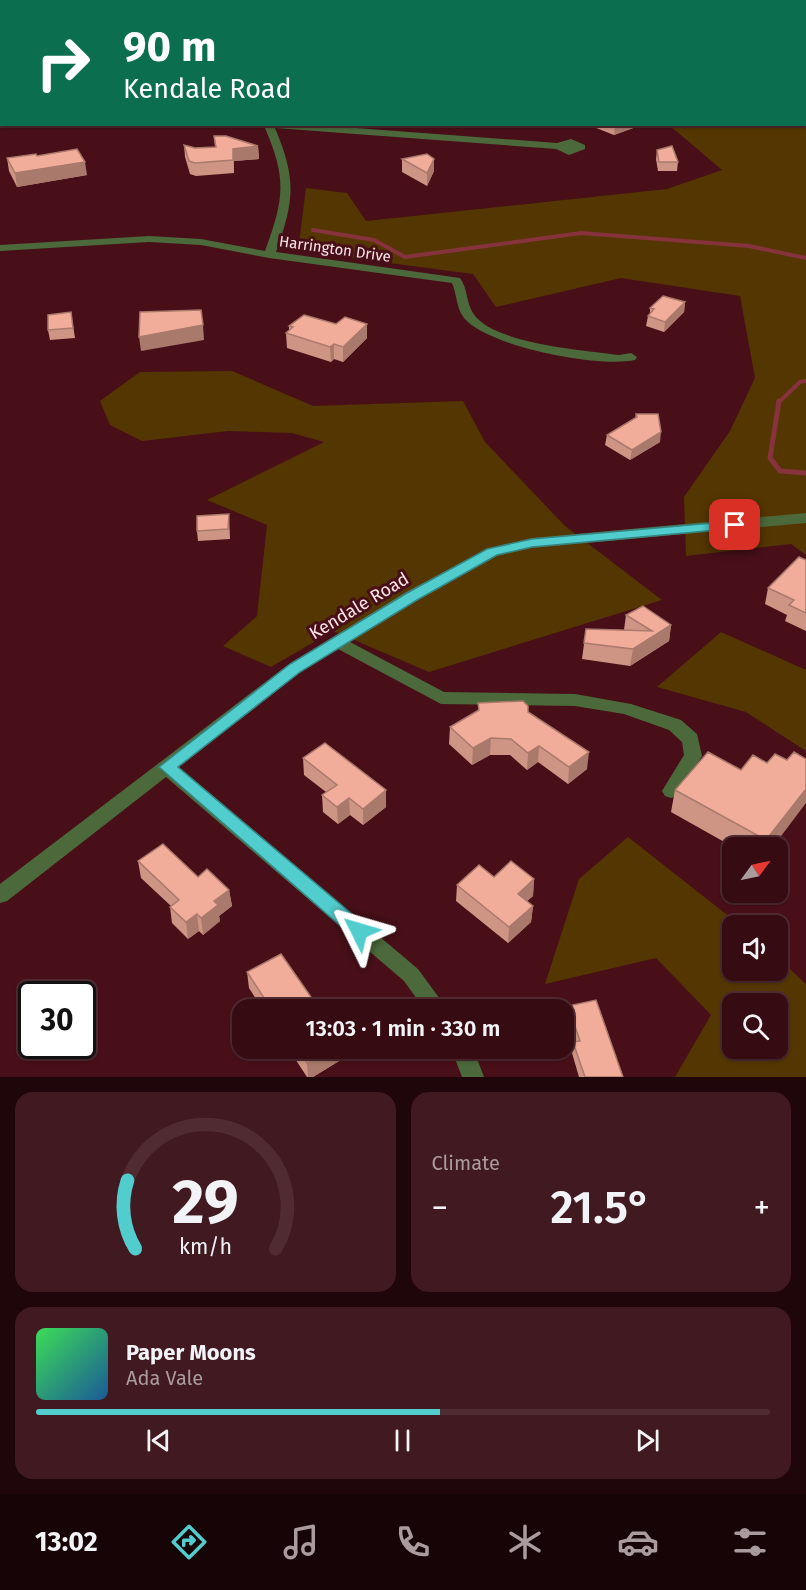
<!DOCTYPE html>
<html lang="en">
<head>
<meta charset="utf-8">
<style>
  body { margin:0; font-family:"Fira Sans",sans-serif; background:#411920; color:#f1f3f6; height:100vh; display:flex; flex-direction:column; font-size:22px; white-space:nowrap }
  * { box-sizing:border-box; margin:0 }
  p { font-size:20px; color:#aa9b9f }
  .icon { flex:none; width:33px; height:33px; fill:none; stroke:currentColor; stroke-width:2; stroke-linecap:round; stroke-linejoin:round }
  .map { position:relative; height:1077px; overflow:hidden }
  .side { display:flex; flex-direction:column; gap:15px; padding:15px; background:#1e060a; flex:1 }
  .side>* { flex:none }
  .guide { position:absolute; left:0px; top:0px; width:807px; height:126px; box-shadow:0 2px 4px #0004,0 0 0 2px #502b32; background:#0b6e4f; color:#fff; overflow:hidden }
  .needle { width:39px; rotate:57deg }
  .fabs { position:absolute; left:722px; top:837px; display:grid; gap:12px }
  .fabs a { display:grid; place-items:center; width:66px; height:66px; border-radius:12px; background:#360b12; box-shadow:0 2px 4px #0004,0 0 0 2px #502b32; font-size:30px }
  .speed { position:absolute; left:18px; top:981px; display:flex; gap:12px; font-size:30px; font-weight:700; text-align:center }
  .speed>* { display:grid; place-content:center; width:78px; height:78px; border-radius:50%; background:#360b12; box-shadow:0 2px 4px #0004,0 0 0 2px #502b32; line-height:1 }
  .speed .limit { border:3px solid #111; border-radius:9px; background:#fff; color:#111 }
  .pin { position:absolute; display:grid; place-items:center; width:51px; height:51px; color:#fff; margin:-26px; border-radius:12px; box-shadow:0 3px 9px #0006 }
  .me { position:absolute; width:66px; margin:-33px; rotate:310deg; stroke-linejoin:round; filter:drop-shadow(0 0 4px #0008) }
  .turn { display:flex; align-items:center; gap:21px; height:126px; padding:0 24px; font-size:27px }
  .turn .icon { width:78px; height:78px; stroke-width:2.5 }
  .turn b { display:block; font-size:42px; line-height:51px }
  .big { font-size:45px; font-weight:600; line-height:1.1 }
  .side .widget { flex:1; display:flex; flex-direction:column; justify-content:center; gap:9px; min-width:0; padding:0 21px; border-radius:18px; background:#411920 }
  .side .dial { align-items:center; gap:0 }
  .dial svg { height:156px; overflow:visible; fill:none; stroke:#502b32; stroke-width:7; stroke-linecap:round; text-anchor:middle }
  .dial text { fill:#f1f3f6; stroke:none }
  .song { display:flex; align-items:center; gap:18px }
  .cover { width:72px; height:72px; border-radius:9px; background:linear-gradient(135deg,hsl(130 70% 55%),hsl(210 70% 35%)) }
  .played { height:6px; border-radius:3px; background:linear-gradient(90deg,#52cdcd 55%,#502b32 55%) }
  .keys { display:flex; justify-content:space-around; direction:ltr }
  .heat { display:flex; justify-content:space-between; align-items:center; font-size:33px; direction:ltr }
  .side .tiles { flex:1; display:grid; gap:15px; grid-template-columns:1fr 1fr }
  .widget:last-child { grid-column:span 2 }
  .trip { position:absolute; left:232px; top:999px; width:342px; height:60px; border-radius:18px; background:#360b12; box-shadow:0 2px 4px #0004,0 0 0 2px #502b32; font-weight:600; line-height:60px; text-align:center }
  .dock { display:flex; height:96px; justify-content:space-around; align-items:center; background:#160407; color:#aa9b9f }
  .dock .icon { width:42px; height:42px }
  .dock .active { color:#52cdcd }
  .dock b { font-size:27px; color:#f1f3f6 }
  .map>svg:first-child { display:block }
</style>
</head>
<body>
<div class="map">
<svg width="806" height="1077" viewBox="0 0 806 1077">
  <rect width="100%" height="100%" fill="#480f18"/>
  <g fill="#543600" fill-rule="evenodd">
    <path d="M228,0H520L526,1L232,2Z"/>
    <path d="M806,69V555L791,544L686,556L684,497L730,431L755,378L740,296L621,278L496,307L473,274L298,251L306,188L347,193L366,221L667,189L722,170L669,125L806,124Z"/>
    <path d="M232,371L313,406L463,401L485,442L565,526L662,600L429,672L333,631L271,667L223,646L257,616L267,525L207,500L324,442L292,433L228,431L142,441L110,425L100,401L140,372Z"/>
    <path d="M721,632L806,670V751L746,712L657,687Z"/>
    <path d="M628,837L740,925L732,926V970H777V957L806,984V1077H675L711,1015L656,958L545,984L579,879ZM732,1004H777V1048H732Z"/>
  </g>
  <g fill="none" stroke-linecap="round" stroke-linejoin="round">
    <g stroke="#86333d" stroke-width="3">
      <path d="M386,2L388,0"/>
      <path d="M711,2L713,0"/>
    </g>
    <g stroke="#86333d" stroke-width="4">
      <path d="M313,230L374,240L405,257L581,233L749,246L806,258"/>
      <path d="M778,403L800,382L806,381"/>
    </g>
    <path stroke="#86333d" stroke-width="5" d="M779,401L770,458L780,471L806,473"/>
    <g fill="#4b693b" fill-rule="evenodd">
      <path d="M14,0H22L23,2H15Z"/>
      <rect x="0" y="7" width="2" height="4"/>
      <path d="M250,124H302L557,143L571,139L585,145V149L569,155L556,149L275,128C297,180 294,201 276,252L460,278C468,289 466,302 473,313C492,344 584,350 619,355L631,353L637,357L635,360C600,368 488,347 464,318C456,308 457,294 452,283L269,258L201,245L149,242L0,251V245L149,236L201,239L265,251C284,199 287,179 265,128Z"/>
      <path d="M806,513V523L532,548L497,556L418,600L350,642L444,692L575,694L631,704L681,720L697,734L702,756L677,796L671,798L665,796L662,791L684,755L682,742L669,730L624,714L575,706L441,704L338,649L301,672L179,767L418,969L448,1010H425L404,981L166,777L7,901L0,903V884L289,664L406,592L487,549L532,538Z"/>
      <path d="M451,1048H473L484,1077H462Z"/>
    </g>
  </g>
  <g fill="#cf9584">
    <path d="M0,65L2,66V98L0,96Z"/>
    <path d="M592,124H636V127L614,135L591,126Z"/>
    <path d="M214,136L258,146L259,159L234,161V173L196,176L190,174L185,157L184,145L195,148L215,147Z"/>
    <path d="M657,150L678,162L677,171H658L656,159Z"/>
    <path d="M37,156L87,175L17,187L9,171L7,158Z"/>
    <path d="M402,159L434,171L427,186L402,172Z"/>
    <path d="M685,302L684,312L664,332L646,326L648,316L650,314V308Z"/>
    <path d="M71,312L75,338L50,340L48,330Z"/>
    <path d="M289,326L367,338L343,362L334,359L331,362L287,348L286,333L289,330Z"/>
    <path d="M636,414L660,442L630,460L605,445L607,435L635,418Z"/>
    <path d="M229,514L230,539L198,541L197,531Z"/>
    <path d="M806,560V631L785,621L787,615L765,604L768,588Z"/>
    <path d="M626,615L671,625L669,641L630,666L582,659L586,629L624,630Z"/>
    <path d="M478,703L528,712L587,769L568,784L538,762L527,770L510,755H490L472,765L449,744L450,727L478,711Z"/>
    <path d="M708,752L772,848H735L671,812L675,790Z"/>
    <path d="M303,758L386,790V807L363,825L350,815L338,824L323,812L322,795L326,792L304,775Z"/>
    <path d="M138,861L198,877L229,890L232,906L219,916L220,921L203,935L199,931L188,939L172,923L170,907L171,906L141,878Z"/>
    <path d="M494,877L534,879L533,896L527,901L533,906L531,922L508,943L456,901L457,885Z"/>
    <path d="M247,972L320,1010H263L249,988Z"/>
    <path d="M568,1006L623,1077H579L572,1053L573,1042H575L566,1017Z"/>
    <path d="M288,1048H344V1058L313,1077H307Z"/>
  </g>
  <g fill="#a9796c">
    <path d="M615,124H636V127L614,135Z"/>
    <path d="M258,146L259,159L234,161V173L233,149Z"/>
    <path d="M434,159V171L427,186V173Z"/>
    <path d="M85,162L87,175L17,187L15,173Z"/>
    <path d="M685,302L684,312L664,332L665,322Z"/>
    <path d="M367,324V338L343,362V347Z"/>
    <path d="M203,325L204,340L141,351L139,337Z"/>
    <path d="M334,344V359L331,362L330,347Z"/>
    <path d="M661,432L660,442L630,460L632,450Z"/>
    <path d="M671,625L669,641L630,666L633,649Z"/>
    <path d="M491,738L490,755L472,765L473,748Z"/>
    <path d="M539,746L538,762L527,770L528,753Z"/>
    <path d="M589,752L587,769L568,784L569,767Z"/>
    <path d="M806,789V803L772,848H765L766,840Z"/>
    <path d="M386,790V807L363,825V809Z"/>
    <path d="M349,798L350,815L338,824L337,807Z"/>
    <path d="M534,879L533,896L516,911L518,894Z"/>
    <path d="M229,890L232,906L219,916L220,921L203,935L201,918L214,901Z"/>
    <path d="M533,906L531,922L508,943L509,927Z"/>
    <path d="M197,914L199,931L188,939L186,922Z"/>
    <path d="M332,1048H344V1058L313,1077H308L307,1063Z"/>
  </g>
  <g fill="#f1ad9a" stroke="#a9796c" stroke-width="1.5">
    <path d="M0,65L2,66V88L0,86Z"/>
    <path d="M214,136H226L258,146L233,149V160L195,163L189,161L184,145L195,148L216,147Z"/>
    <path d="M672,146L678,162H659L657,150Z"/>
    <path d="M77,149L85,162L15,173L7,158L36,154L37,156Z"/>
    <path d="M427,154L434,159L427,173L402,159Z"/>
    <path d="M663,296L685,302L665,322L648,316L654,309L650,308Z"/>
    <path d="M201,310L203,325L139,337L140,312Z"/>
    <path d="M71,312L73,328L48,330V315Z"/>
    <path d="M304,315L336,324L345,317L367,324L343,347L334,344L330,347L286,333L293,327L289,326Z"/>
    <path d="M636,414H658L661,432L632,450L607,435L637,417Z"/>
    <path d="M229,514L228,529L197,531V516Z"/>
    <path d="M799,557L806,560V613L789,605L794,600L768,588Z"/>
    <path d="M643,606L671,625L633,649L584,643L586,629L652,631L626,615Z"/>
    <path d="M523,701L528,706V712L589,752L569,767L539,746L528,753L511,739L491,738L473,748L450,727L479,710L478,703Z"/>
    <path d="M325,743L386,790L363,809L349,798L337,807L322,795L337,785L303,758Z"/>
    <path d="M708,752L741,770L753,755L767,763L775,754L787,760L794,752L806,759V789L766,840L675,790Z"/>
    <path d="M163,844L198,877L207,869L229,890L214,901L218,905L201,918L197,914L186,922L170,907L179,900L138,861Z"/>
    <path d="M511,861L534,879L518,894L533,906L509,927L457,885L479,865L494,877Z"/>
    <path d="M281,954L320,1010H272L247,972Z"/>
    <path d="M596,1000L623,1077H585L573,1042L580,1041L568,1006Z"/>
    <path d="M297,1048H332L307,1063Z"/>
  </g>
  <path fill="#52cdcd" stroke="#358585" stroke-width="1.5" d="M735,521L741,525L739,528L532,547L497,555L417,600L300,672L178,767L365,925L368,931L365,936L359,938L352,936L159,767L290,664L407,593L487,549L532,539Z"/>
  <g text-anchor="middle" stroke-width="6" stroke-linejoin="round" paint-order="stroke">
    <g font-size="15" fill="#fce4e5" stroke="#480f18">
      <text transform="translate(335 249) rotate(8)" y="5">Harrington Drive</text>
    </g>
    <g font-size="18" fill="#fce4e5" stroke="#480f18">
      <text transform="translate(359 606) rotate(-31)" y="6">Kendale Road</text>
    </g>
  </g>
</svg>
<div class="fabs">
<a><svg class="needle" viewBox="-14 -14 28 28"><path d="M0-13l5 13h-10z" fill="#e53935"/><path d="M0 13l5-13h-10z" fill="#aa9b9f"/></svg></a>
<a><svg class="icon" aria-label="sound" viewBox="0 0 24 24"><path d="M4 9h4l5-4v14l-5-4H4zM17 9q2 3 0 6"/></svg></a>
<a><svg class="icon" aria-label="search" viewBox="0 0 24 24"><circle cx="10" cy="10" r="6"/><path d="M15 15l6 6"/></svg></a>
</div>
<div class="speed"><div class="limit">30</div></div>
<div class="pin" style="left:735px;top:525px;background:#d93025"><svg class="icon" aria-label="arrive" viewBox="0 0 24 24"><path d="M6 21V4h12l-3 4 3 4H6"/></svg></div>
<svg class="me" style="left:359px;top:931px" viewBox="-20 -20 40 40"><path d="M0-17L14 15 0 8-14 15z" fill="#52cdcd" stroke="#fff" stroke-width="4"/></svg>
<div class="trip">13:03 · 1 min · 330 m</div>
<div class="guide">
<div class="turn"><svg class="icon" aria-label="right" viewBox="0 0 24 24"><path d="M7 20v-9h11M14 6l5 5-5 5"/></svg><div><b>90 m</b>Kendale Road</div></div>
</div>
</div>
<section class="side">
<div class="tiles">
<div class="widget dial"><svg viewBox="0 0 100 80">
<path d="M14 69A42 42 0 1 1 86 69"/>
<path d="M14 69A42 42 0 0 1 10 34" stroke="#52cdcd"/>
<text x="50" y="56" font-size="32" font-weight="700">29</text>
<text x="50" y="72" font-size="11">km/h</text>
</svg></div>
<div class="widget"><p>Climate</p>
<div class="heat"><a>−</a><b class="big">21.5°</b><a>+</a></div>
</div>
<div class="widget">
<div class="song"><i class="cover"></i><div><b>Paper Moons</b><p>Ada Vale</p></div></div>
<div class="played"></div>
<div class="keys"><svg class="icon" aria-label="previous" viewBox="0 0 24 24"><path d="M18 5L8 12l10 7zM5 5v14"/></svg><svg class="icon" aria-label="pause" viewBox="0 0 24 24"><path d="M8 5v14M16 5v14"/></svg><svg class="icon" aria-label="next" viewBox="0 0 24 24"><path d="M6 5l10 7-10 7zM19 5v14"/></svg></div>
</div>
</div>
</section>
<nav class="dock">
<b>13:02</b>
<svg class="icon active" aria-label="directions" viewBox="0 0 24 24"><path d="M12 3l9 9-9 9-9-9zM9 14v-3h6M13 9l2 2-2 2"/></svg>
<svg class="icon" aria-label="music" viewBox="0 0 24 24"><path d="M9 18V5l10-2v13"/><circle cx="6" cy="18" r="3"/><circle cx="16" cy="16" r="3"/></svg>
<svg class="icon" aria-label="phone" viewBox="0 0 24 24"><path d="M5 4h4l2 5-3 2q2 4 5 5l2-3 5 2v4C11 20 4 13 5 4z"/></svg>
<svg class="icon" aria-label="climate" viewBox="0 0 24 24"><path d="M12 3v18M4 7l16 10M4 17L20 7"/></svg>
<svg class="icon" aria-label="car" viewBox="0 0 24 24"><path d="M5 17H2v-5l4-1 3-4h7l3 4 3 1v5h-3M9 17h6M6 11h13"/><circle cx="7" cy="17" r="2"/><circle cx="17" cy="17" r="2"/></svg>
<svg class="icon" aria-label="filters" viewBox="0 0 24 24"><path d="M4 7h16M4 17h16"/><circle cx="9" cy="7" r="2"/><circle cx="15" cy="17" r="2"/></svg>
</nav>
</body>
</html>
